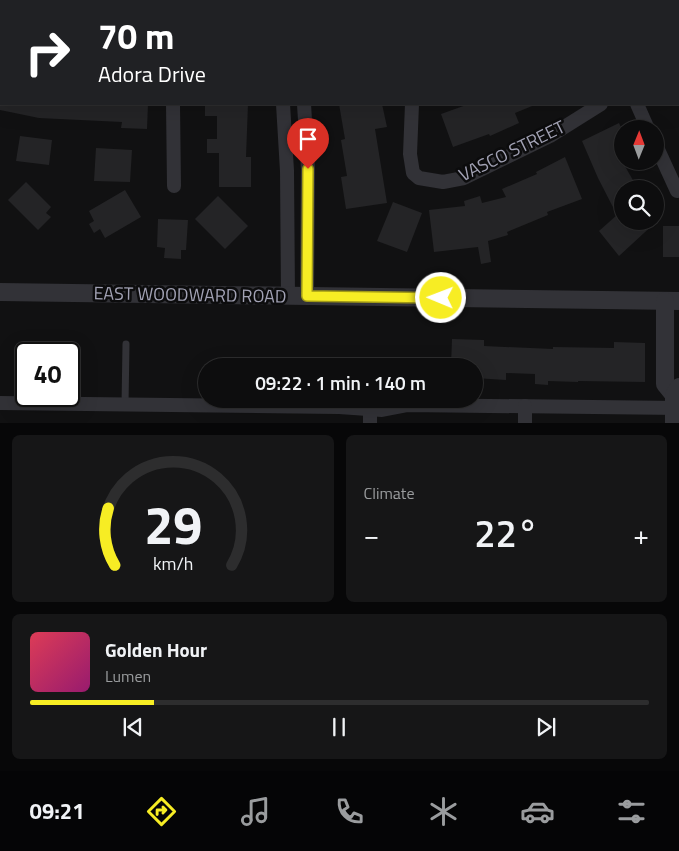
<!DOCTYPE html>
<html lang="en">
<head>
<meta charset="utf-8">
<style>
  body { margin:0; font-family:"Titillium Web",sans-serif; background:#161617; color:#f1f3f6; height:100vh; display:flex; flex-direction:column; font-size:19px; white-space:nowrap }
  * { box-sizing:border-box; margin:0 }
  p { font-size:16px; color:#9a9c9e }
  .icon { flex:none; width:28px; height:28px; fill:none; stroke:currentColor; stroke-width:2; stroke-linecap:round; stroke-linejoin:round }
  .map { position:relative; height:423px; overflow:hidden }
  .panel { display:flex; flex-direction:column; gap:12px; padding:12px; background:#070708; flex:1 }
  .panel>* { flex:none }
  .top-card { position:absolute; left:0px; top:0px; width:680px; height:105px; box-shadow:0 5px 20px #0002,0 0 0 1px #2d2d2e; background:#202124; color:#fff; overflow:hidden }
  .needle { width:32px; rotate:1deg }
  .fabs { position:absolute; left:614px; top:120px; display:grid; gap:10px }
  .fabs a { display:grid; place-items:center; width:50px; height:50px; border-radius:50%; background:#0d0d0e; box-shadow:0 5px 20px #0002,0 0 0 1px #2d2d2e; font-size:25px }
  .speed { position:absolute; left:15px; top:342px; display:flex; gap:10px; font-size:25px; font-weight:700; text-align:center }
  .speed>* { display:grid; place-content:center; width:65px; height:65px; border-radius:50%; background:#0d0d0e; box-shadow:0 5px 20px #0002,0 0 0 1px #2d2d2e; line-height:1 }
  .speed .limit { border:2px solid #111; border-radius:8px; background:#fff; color:#111 }
  .pin { position:absolute; display:grid; place-items:center; width:42px; height:42px; color:#fff; margin:-51px -21px; border-radius:50% 50% 50% 0; rotate:-45deg; box-shadow:0 0 5px #0007 }
  .pin .icon { rotate:45deg }
  .me { position:absolute; width:55px; margin:-28px; rotate:271deg; stroke-linejoin:round; filter:drop-shadow(0 0 4px #0008) }
  .turn { display:flex; align-items:center; gap:18px; height:105px; padding:0 15px; font-size:22px }
  .turn .icon { width:65px; height:65px; stroke-width:2.5 }
  .turn b { display:block; font-size:35px; line-height:42px }
  .big { font-size:38px; font-weight:600; line-height:1.1 }
  .panel .widget { flex:1; display:flex; flex-direction:column; justify-content:center; gap:8px; min-width:0; padding:0 18px; border-radius:8px; background:#161617 }
  .panel .dial { align-items:center; gap:0 }
  .dial svg { height:130px; overflow:visible; fill:none; stroke:#2d2d2e; stroke-width:7; stroke-linecap:round; text-anchor:middle }
  .dial text { fill:#f1f3f6; stroke:none }
  .song { display:flex; align-items:center; gap:15px }
  .cover { width:60px; height:60px; border-radius:8px; background:linear-gradient(135deg,hsl(350 70% 55%),hsl(320 70% 35%)) }
  .played { height:5px; border-radius:2px; background:linear-gradient(90deg,#f7ed24 20%,#2d2d2e 20%) }
  .keys { display:flex; justify-content:space-around; direction:ltr }
  .heat { display:flex; justify-content:space-between; align-items:center; font-size:28px; direction:ltr }
  .panel .tiles { flex:1; display:grid; gap:12px; grid-template-columns:1fr 1fr }
  .widget:last-child { grid-column:span 2 }
  .trip { position:absolute; left:198px; top:358px; width:285px; height:50px; border-radius:25px; background:#0d0d0e; box-shadow:0 5px 20px #0002,0 0 0 1px #2d2d2e; font-weight:600; line-height:50px; text-align:center }
  .menu { display:flex; height:80px; justify-content:space-around; align-items:center; background:#050506; color:#9a9c9e }
  .menu .icon { width:35px; height:35px }
  .menu .selected { color:#f7ed24 }
  .menu b { font-size:22px; color:#f1f3f6 }
  .map>svg:first-child { display:block }
</style>
</head>
<body>
<div class="map">
<svg width="679" height="424" viewBox="0 0 679 424">
  <rect width="100%" height="100%" fill="#111112"/>
  <path fill="#171d1a" d="M0,0H270L1,1V23Z"/>
  <g fill="#242426">
    <path d="M0,104H148L147,129L121,128L122,122L39,118L0,110Z"/>
    <path d="M205,104H248L246,157H251V187H219V153H207V139H217V116H205Z"/>
    <path d="M339,104H382L387,127L375,129L387,203L346,209L341,177L347,176L341,140L345,139Z"/>
    <path d="M469,104H537L515,113L519,123L490,136L489,134L453,147L441,114Z"/>
    <path d="M619,123L622,130V161L638,189H622V221H657L619,256L599,231L617,215L598,178L582,141Z"/>
    <path d="M20,136L52,140L49,165L16,161Z"/>
    <path d="M96,148L132,150L130,182L94,181Z"/>
    <path d="M565,157L582,199L547,212L548,215L507,232L508,235L488,241L491,262L481,264L478,247L434,252L429,210L465,206L464,201L480,196L482,203L506,197L502,189L537,174L536,172Z"/>
    <path d="M26,182L51,207L46,213L51,217L38,230L8,200Z"/>
    <path d="M125,190L141,217L105,238L100,229L94,233L89,224L94,221L89,211Z"/>
    <path d="M218,196L248,226L225,249L195,219Z"/>
    <path d="M393,202L422,213L407,252L377,241Z"/>
    <path d="M158,219L188,220L186,250H181V259L164,258L165,248L157,247Z"/>
    <rect x="663" y="226" width="16" height="31"/>
    <path d="M452,339L484,340V346L553,349V347L614,348V342L645,343V382L578,381V382L548,381V385L535,384V374L506,373V380L474,378V366H451Z"/>
  </g>
  <g fill="none" stroke-linecap="round" stroke-linejoin="round">
    <path stroke="#323237" stroke-width="7" d="M125,405L126,344"/>
    <g stroke="#323237" stroke-width="14">
      <path d="M173,104L174,186"/>
      <path d="M283,104L287,171L288,296"/>
      <path d="M304,104L308,169L307,296"/>
      <path d="M412,104L410,154L413,173L419,178L443,182L464,178L550,136L601,104"/>
      <path d="M637,104L648,129"/>
      <path d="M655,143L677,191"/>
      <path d="M0,403L339,407L382,410L408,405L679,408"/>
      <path d="M370,424V409"/>
      <path d="M525,424V406"/>
    </g>
    <g stroke="#323237" stroke-width="18">
      <path d="M431,1L434,0"/>
      <path d="M0,40H1"/>
      <path d="M0,292L679,301"/>
      <path d="M665,301V384L674,395"/>
      <path d="M674,424V395L679,387"/>
    </g>
  </g>
  <g fill="none" stroke-linecap="round" stroke-linejoin="round">
    <defs>
      <path id="route" d="M308,169L307,296L441,298"/>
    </defs>
    <use href="#route" stroke="#a19a17" stroke-width="12"/>
    <use href="#route" stroke="#f7ed24" stroke-width="9"/>
  </g>
  <g text-anchor="middle" stroke-width="5" stroke-linejoin="round" paint-order="stroke">
    <g font-size="18" fill="#a2a2b4" stroke="#0c0c0d">
      <text transform="translate(512 151) rotate(-26)" y="6">VASCO STREET</text>
      <text transform="translate(190 295) rotate(1)" y="6">EAST WOODWARD ROAD</text>
    </g>
  </g>
</svg>
<div class="fabs">
<a><svg class="needle" viewBox="-14 -14 28 28"><path d="M0-13l5 13h-10z" fill="#e53935"/><path d="M0 13l5-13h-10z" fill="#9a9c9e"/></svg></a>
<a><svg class="icon" aria-label="search" viewBox="0 0 24 24"><circle cx="10" cy="10" r="6"/><path d="M15 15l6 6"/></svg></a>
</div>
<div class="speed"><div class="limit">40</div></div>
<div class="pin" style="left:308px;top:169px;background:#d93025"><svg class="icon" aria-label="arrive" viewBox="0 0 24 24"><path d="M6 21V4h12l-3 4 3 4H6"/></svg></div>
<svg class="me" style="left:441px;top:298px" viewBox="-20 -20 40 40"><circle r="17" fill="#f7ed24" stroke="#fff" stroke-width="3"/><path d="M0-11L8 9 0 5-8 9z" fill="#fff"/></svg>
<div class="trip">09:22 · 1 min · 140 m</div>
<div class="top-card">
<div class="turn"><svg class="icon" aria-label="right" viewBox="0 0 24 24"><path d="M7 20v-9h11M14 6l5 5-5 5"/></svg><div><b>70 m</b>Adora Drive</div></div>
</div>
</div>
<section class="panel">
<div class="tiles">
<div class="widget dial"><svg viewBox="0 0 100 80">
<path d="M14 69A42 42 0 1 1 86 69"/>
<path d="M14 69A42 42 0 0 1 10 34" stroke="#f7ed24"/>
<text x="50" y="56" font-size="32" font-weight="700">29</text>
<text x="50" y="72" font-size="11">km/h</text>
</svg></div>
<div class="widget"><p>Climate</p>
<div class="heat"><a>−</a><b class="big">22°</b><a>+</a></div>
</div>
<div class="widget">
<div class="song"><i class="cover"></i><div><b>Golden Hour</b><p>Lumen</p></div></div>
<div class="played"></div>
<div class="keys"><svg class="icon" aria-label="previous" viewBox="0 0 24 24"><path d="M18 5L8 12l10 7zM5 5v14"/></svg><svg class="icon" aria-label="pause" viewBox="0 0 24 24"><path d="M8 5v14M16 5v14"/></svg><svg class="icon" aria-label="next" viewBox="0 0 24 24"><path d="M6 5l10 7-10 7zM19 5v14"/></svg></div>
</div>
</div>
</section>
<nav class="menu">
<b>09:21</b>
<svg class="icon selected" aria-label="directions" viewBox="0 0 24 24"><path d="M12 3l9 9-9 9-9-9zM9 14v-3h6M13 9l2 2-2 2"/></svg>
<svg class="icon" aria-label="music" viewBox="0 0 24 24"><path d="M9 18V5l10-2v13"/><circle cx="6" cy="18" r="3"/><circle cx="16" cy="16" r="3"/></svg>
<svg class="icon" aria-label="phone" viewBox="0 0 24 24"><path d="M5 4h4l2 5-3 2q2 4 5 5l2-3 5 2v4C11 20 4 13 5 4z"/></svg>
<svg class="icon" aria-label="climate" viewBox="0 0 24 24"><path d="M12 3v18M4 7l16 10M4 17L20 7"/></svg>
<svg class="icon" aria-label="car" viewBox="0 0 24 24"><path d="M5 17H2v-5l4-1 3-4h7l3 4 3 1v5h-3M9 17h6M6 11h13"/><circle cx="7" cy="17" r="2"/><circle cx="17" cy="17" r="2"/></svg>
<svg class="icon" aria-label="filters" viewBox="0 0 24 24"><path d="M4 7h16M4 17h16"/><circle cx="9" cy="7" r="2"/><circle cx="15" cy="17" r="2"/></svg>
</nav>
</body>
</html>
